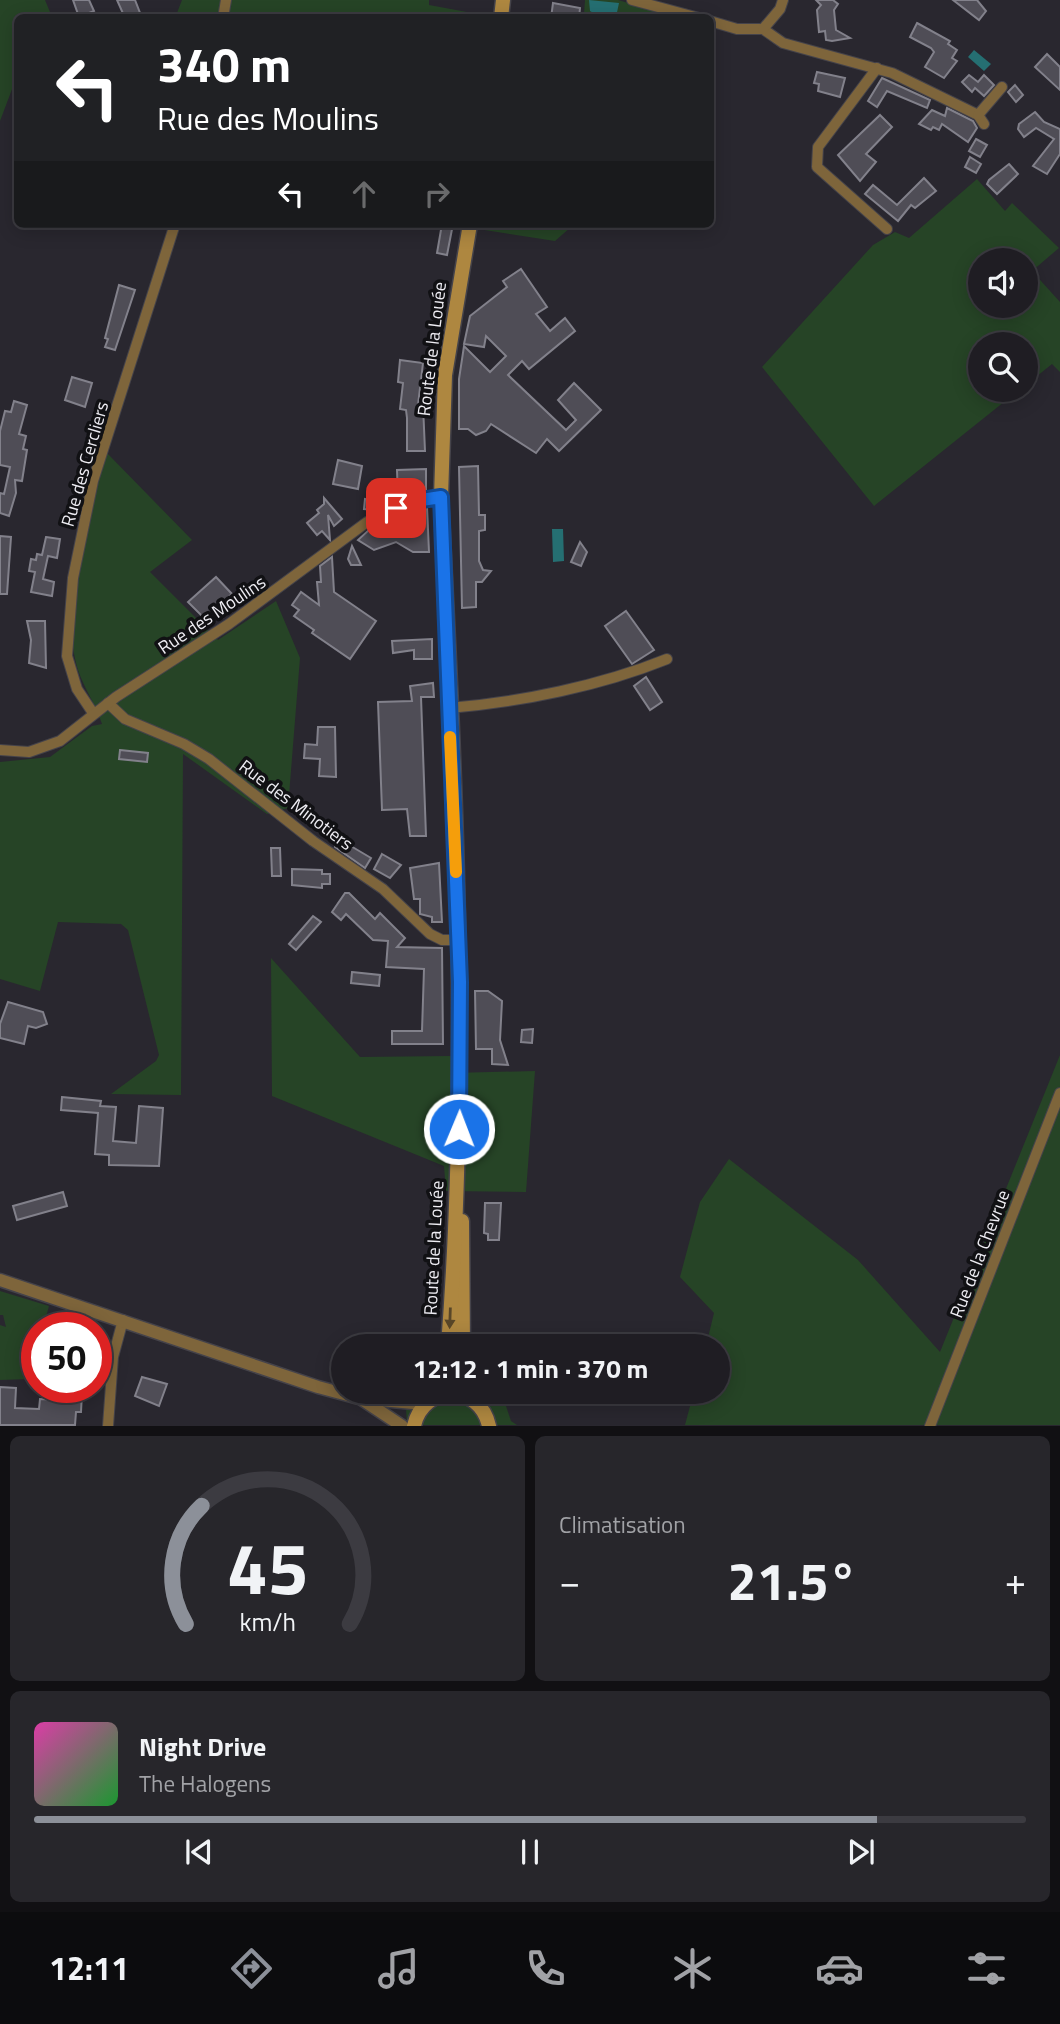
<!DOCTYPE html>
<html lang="fr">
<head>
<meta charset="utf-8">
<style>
  body { margin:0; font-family:"Titillium Web",sans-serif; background:#27262b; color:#f1f3f6; height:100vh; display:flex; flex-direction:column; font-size:26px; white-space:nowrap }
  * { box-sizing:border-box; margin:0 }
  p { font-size:23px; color:#a1a2a6 }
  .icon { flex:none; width:38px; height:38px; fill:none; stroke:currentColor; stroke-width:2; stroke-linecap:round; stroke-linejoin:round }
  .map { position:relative; height:1426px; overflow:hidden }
  .details { display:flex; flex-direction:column; gap:10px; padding:10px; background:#111013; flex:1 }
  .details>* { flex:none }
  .top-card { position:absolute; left:14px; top:14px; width:700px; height:214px; border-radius:10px; box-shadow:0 4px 18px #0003,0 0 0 2px #3c3b41; background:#202124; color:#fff; overflow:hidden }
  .fabs { position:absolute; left:968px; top:248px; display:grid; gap:14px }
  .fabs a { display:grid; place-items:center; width:70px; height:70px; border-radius:50%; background:#1f1d23; box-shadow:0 4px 18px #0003,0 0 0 2px #3c3b41; font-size:35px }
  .speed { position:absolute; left:21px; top:1312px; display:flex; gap:14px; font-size:35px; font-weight:700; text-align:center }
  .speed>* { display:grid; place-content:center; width:91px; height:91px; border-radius:50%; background:#1f1d23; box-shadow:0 4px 18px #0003,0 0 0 2px #3c3b41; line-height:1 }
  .speed .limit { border:10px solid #d22; background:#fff; color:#111 }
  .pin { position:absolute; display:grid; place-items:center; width:60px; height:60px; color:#fff; margin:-30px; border-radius:14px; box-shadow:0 4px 10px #0006 }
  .me { position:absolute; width:77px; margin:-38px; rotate:1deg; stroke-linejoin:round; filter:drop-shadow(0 0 5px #0008) }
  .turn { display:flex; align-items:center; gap:24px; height:147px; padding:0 28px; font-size:32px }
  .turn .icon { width:91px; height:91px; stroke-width:2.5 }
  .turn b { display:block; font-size:49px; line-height:60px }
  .lanes { display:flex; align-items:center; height:66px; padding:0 28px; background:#0003; justify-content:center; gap:35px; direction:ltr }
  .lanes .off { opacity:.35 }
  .big { font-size:52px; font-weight:700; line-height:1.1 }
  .details .widget { flex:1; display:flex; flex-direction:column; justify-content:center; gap:10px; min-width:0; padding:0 24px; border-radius:10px; background:#27262b }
  .details .dial { align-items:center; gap:0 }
  .dial svg { height:182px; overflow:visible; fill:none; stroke:#3c3b41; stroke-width:7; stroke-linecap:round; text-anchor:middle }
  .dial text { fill:#f1f3f6; stroke:none }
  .song { display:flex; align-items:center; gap:21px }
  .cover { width:84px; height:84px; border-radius:10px; background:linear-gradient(135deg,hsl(320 70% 55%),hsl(130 70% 35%)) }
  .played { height:7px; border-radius:4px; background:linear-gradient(90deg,#8c9099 85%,#3c3b41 85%) }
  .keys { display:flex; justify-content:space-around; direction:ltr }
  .heat { display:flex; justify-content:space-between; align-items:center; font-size:38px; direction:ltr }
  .details .tiles { flex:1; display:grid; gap:10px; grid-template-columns:1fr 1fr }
  .widget:last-child { grid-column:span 2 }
  .trip { position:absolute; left:331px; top:1334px; width:399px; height:70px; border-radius:35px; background:#1f1d23; box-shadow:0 4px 18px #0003,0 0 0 2px #3c3b41; font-weight:700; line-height:70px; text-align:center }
  .menu { display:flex; height:112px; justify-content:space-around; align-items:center; background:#0c0c0e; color:#a1a2a6 }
  .menu .icon { width:49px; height:49px }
  .menu .selected { color:#8c9099 }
  .menu b { font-size:32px; color:#f1f3f6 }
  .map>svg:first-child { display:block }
</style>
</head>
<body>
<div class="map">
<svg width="1060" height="1426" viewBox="0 0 1060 1426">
  <rect width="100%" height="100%" fill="#29272f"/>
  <g fill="#264426" fill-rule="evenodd">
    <path d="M0,0H45L52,17L18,18L17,76L0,121Z"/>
    <path d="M182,0H429V5L494,17L175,18Z"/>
    <path d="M585,0H618L676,17L589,18L584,14Z"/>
    <path d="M977,179L1005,211L1012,203L1059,248L1032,271L1060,302V372L1052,364L1026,385V345H980V390H1019L874,506L762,367L873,245L895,232L909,238ZM980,261H1026V306H980Z"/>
    <path d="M479,224H568L571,227L555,241L478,229Z"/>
    <path d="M106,452L192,540L150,572L218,640L276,601L300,658L288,808L267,814L183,754L181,1095L111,1094L156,1061L159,1055L128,930L121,924L58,922L40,991L0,979V762L50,757L92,726L102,724C96,705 84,688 78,670C58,605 90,516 106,452Z"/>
    <path d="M271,958L360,1057L451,1056L452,1073L535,1071L526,1192L446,1191L444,1166L272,1096Z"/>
    <path d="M1060,1055V1425H685L694,1391H718V1346H706L714,1313L680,1277L700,1202L729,1159L858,1260L940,1352Z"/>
    <path d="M0,1291L49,1306L43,1328H37V1353L30,1379L0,1380V1325L6,1327L3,1315H0Z"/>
    <path d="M405,1391H501L511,1421L517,1425H407Z"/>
  </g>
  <g fill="#256f72">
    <path d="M589,0L619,3L616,17H600L590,11Z"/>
    <path d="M974,50L991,64L984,71L968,57Z"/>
    <path d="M552,529H563L564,561L553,562Z"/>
  </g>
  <g fill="#4f4d56" stroke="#82818b" stroke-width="2">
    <path d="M73,0H89L94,11L79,17Z"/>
    <path d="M117,0H135L142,18H125Z"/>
    <path d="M816,0H833L838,4L834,10L836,30L850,38L832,41L826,40L825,31L819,32L817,10L821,5Z"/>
    <path d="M953,0H977L986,11L979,20Z"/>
    <path d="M553,3L580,8L579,18H551Z"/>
    <path d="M917,23L950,41L948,44L957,50L952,58L957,61L944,78L925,67L934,52L931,48L910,37Z"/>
    <path d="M1047,54L1060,67V90L1035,67Z"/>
    <path d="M817,72L845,78L840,97L818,91L819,84L814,83Z"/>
    <path d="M969,75L978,82L984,75L994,85L984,96L975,88L972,92L962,82Z"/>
    <path d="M882,78L930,100L927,108L887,91L877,107L868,101Z"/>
    <path d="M1015,85L1023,95L1016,102L1008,92Z"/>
    <path d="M947,108L973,121L977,128L968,142L942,124L939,130L933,127L931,130L919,124L932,110L945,116Z"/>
    <path d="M1035,112L1044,122L1060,129V154L1047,174L1033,166L1054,139L1036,128L1024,137L1018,129L1019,124Z"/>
    <path d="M880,115L892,127L866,154L876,162L860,181L838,155Z"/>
    <path d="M976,139L987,145L980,157L969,151Z"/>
    <path d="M970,157L981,164L976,173L965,167Z"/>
    <path d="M1009,164L1018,174L997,194L987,184L989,180Z"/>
    <path d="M924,178L936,191L915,208L911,205L898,221L865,194L873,185L897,205Z"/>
    <path d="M442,224H453L447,255L437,253Z"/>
    <path d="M521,269L547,307L536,314L550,331L565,318L575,331L529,369L522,361L508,375L566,430L576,420L558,400L574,383L601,410L559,451L547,439L536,453L491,424L486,431L476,435L468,429H459V379L464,346L490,372L506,356L486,336L484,347L464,344L470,316L507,287L503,281Z"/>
    <path d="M119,285L135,290L115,350L105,347L108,339L105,338Z"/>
    <path d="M400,360L423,363L418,405H423L425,451H407V418L406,410L400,409L403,383L398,382Z"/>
    <path d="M72,377L92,383L85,407L65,400Z"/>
    <path d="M14,401L27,405L19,434L26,436L23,449L27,450L22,481L15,480L16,493L9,516L0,513V493L4,494L10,467L0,465V431L5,411L11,412Z"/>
    <path d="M338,460L362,466L358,489L333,484Z"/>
    <path d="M478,466L479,515H485V530L479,531V561L483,570L491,571L482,582H476V607L462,608L459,467Z"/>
    <path d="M426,469V492L398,500L397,470Z"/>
    <path d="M324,498L342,519L334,526L328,515L330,540L322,531L317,535L307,523L319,513L317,510L324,504Z"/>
    <path d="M365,499L392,503L375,510L364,509Z"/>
    <path d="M427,507L429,552H413L396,542L374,550L358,540L371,528Z"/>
    <path d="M0,536L11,537L7,594H0Z"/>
    <path d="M46,537L60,539L57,558L48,556L43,579L54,582L52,596L31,592L35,572L29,571L31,559L36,560L37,554L42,555Z"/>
    <path d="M580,542L587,552L581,566L571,562Z"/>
    <path d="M352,546L361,565H351L348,559Z"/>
    <path d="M332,557L334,592L376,621L350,659L312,633L314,630L294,616L299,610L292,605L301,592L319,605L317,582H321L320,566Z"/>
    <path d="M216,577L232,594L203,617L188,602Z"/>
    <path d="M626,611L654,650L632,664L605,626Z"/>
    <path d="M27,621H45L46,668L29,663L31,640Z"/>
    <path d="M432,639V659H414V650L393,653L392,641Z"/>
    <path d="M646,677L662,702L650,710L634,686Z"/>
    <path d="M433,683L434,697H421L426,836H410L407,809L382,810L378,702L412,701L410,686Z"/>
    <path d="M318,727H335L336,777L319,776L320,759L304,758L305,744L317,745Z"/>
    <path d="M120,750L148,753L147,762L119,759Z"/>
    <path d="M339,839L371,858L365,868L335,847Z"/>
    <path d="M271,848H280L281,876H272Z"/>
    <path d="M382,854L401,865L390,878L374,869Z"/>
    <path d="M439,863L442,922H432V917L420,914V899H414L410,868Z"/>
    <path d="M292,869L322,870V874H330V884H322V888L292,885Z"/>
    <path d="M345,893H349L375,919L380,913L405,938L397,947L442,948L443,1044H392V1031H422L424,969L386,967L388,941L373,940L346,914L341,920L332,912Z"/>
    <path d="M313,916L321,922L296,950L289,944Z"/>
    <path d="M352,972L380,975L379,986L351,983Z"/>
    <path d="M475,991H488L502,1001L500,1040L508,1065L492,1064V1049H476Z"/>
    <path d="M8,1002L43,1012L47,1024L36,1028L28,1026L24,1044L0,1038V1024Z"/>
    <path d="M533,1029L532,1043L521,1042L522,1030Z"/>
    <path d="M62,1097L101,1101L100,1106L116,1107L113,1141L136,1143L139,1106L163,1108L159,1166L109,1165V1155L95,1154L98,1113L61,1110Z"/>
    <path d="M63,1192L67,1206L17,1220L13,1206Z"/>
    <path d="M485,1203H501L499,1240H488V1234L484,1233Z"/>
    <path d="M142,1377L167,1384L159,1406L135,1396Z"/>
    <path d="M0,1387L16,1388L15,1408L39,1409L40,1399L58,1400L59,1391L82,1393L81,1412H76L75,1425H0Z"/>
  </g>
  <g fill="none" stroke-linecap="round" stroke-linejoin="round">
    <defs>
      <g id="minor">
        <path d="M632,0L699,18"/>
        <path d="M223,18L226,0"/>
        <path d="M710,21L737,29H763L783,43L892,73L978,115L984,124"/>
        <path d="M763,29L780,9L783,0"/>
        <path d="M877,68L818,147L817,167L887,229"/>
        <path d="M978,115L1002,87"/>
        <path d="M108,703L125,719L184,744L209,759L313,841L383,889L430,934L442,940H458"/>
        <path d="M449,708C521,702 600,686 667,659"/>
        <path d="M93,713L77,689L67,656L73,578L93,481L175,224"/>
        <path d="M0,750L29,752L60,741L116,697L229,624L367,522L415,501L441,497"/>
        <path d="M108,1426L113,1357L123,1320"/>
        <path d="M930,1426L1060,1093"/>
      </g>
      <g id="tertiary">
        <path d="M0,1280L318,1387L359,1398L424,1404"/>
        <path d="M363,1400L402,1426"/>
      </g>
      <g id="secondary">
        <path d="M501,18L503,0"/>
        <path d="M462,1221L463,1346"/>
        <path d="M448,1346C470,1064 455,779 441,497L445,375L470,224"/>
        <path d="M414,1426C423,1384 480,1383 489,1426"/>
      </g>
    </defs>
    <use href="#minor" stroke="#45434a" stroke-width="12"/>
    <use href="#tertiary" stroke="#45434a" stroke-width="15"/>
    <use href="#secondary" stroke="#45434a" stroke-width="17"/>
    <use href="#minor" stroke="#7e653b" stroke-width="10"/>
    <use href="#tertiary" stroke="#7e653b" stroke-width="12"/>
    <use href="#secondary" stroke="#ae8740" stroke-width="14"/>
  </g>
  <defs><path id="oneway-solid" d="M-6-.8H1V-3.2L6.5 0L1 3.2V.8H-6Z" transform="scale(1.75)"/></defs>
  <use fill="#584628" href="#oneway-solid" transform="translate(450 1318) rotate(92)"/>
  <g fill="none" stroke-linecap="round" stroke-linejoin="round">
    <defs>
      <path id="route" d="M396,508L415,501L441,497L460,982L459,1129"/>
    </defs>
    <use href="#route" stroke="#114b97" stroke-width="18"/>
    <use href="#route" stroke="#1a73e8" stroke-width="12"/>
    <path stroke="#f59e0b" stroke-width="12" d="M450,737L456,872"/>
  </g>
  <g text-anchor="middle" stroke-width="7" stroke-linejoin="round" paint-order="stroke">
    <g font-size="18" fill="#eeedf3" stroke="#111114">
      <text transform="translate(432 349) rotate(-83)" y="6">Route de la Louée</text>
      <text transform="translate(85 464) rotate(-74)" y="6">Rue des Cercliers</text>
      <text transform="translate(212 615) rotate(-34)" y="6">Rue des Moulins</text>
      <text transform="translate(296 805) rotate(37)" y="6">Rue des Minotiers</text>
      <text transform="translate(434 1248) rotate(-87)" y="6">Route de la Louée</text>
      <text transform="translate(980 1254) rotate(-69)" y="6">Rue de la Chevrue</text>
    </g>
  </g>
</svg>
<div class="fabs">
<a><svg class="icon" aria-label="sound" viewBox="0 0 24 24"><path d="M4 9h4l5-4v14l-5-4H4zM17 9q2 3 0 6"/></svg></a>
<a><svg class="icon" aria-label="search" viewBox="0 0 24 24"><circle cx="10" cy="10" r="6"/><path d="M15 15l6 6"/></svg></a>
</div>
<div class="speed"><div class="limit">50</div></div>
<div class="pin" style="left:396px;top:508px;background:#d93025"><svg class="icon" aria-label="arrive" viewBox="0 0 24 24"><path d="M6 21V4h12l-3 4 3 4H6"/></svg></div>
<svg class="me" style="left:459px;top:1129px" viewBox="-20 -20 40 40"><circle r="17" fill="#1a73e8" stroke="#fff" stroke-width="3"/><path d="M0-11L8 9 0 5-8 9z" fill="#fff"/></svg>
<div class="trip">12:12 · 1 min · 370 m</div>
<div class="top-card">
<div class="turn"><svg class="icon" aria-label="left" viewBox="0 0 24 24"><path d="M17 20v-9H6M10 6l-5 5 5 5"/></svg><div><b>340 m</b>Rue des Moulins</div></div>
<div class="lanes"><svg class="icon" aria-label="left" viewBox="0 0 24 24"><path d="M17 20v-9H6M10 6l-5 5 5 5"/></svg><svg class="icon off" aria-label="ahead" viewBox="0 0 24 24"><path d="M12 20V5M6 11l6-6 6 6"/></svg><svg class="icon off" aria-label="right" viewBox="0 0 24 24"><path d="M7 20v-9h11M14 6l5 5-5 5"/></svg></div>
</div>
</div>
<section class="details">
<div class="tiles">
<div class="widget dial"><svg viewBox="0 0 100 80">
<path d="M14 69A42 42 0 1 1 86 69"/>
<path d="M14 69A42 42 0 0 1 21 17" stroke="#8c9099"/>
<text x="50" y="56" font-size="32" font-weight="700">45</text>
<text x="50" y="72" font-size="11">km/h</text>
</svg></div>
<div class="widget"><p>Climatisation</p>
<div class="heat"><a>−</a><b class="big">21.5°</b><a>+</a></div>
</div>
<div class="widget">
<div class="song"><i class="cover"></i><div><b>Night Drive</b><p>The Halogens</p></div></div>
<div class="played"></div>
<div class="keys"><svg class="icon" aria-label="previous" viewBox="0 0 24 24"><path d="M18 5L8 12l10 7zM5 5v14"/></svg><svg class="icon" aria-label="pause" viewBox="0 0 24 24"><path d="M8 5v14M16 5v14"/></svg><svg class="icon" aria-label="next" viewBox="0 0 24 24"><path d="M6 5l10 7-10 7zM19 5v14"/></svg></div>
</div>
</div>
</section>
<nav class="menu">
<b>12:11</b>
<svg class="icon selected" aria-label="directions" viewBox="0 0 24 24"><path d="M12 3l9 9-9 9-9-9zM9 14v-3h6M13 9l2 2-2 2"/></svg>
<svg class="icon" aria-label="music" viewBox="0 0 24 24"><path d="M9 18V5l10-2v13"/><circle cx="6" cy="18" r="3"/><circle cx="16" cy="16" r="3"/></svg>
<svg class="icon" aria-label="phone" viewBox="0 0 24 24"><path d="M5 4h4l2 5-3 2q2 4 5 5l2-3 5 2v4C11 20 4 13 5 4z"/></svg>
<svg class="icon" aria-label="climate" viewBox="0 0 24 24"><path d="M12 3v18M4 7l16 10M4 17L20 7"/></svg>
<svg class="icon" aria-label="car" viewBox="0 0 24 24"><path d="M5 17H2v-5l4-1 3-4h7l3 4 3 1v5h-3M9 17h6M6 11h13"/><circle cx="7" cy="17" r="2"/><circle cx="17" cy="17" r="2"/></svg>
<svg class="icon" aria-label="filters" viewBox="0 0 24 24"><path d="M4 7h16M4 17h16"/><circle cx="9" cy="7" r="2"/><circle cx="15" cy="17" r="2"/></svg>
</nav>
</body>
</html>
